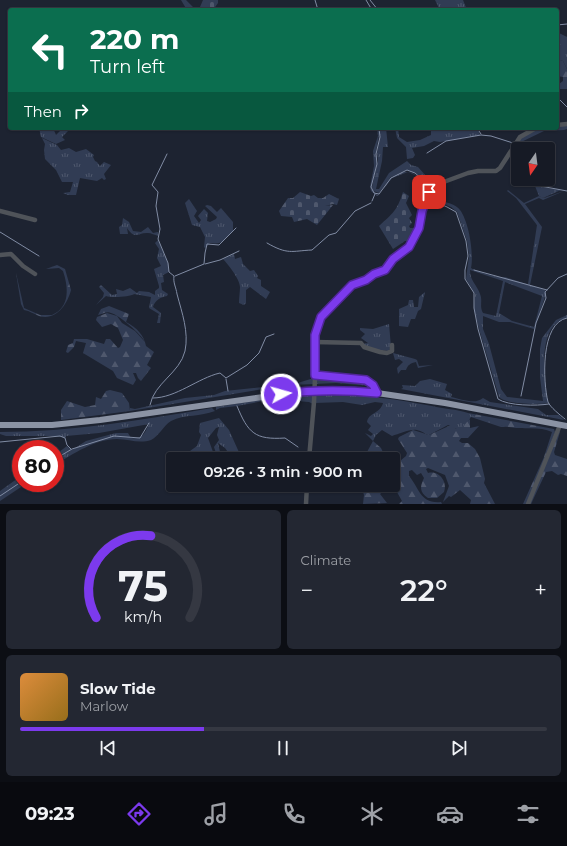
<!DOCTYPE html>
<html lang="en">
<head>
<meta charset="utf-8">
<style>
  body { margin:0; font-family:Montserrat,sans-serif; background:#232732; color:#f1f3f6; height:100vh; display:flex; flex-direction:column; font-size:15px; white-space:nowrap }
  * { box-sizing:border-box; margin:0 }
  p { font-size:13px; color:#9ea1a7 }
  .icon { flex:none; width:22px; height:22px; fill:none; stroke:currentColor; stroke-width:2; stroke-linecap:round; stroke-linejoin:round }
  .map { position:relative; height:504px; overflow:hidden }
  .drawer { display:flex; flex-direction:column; gap:6px; padding:6px; background:#0c0e14; flex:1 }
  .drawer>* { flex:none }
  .banner { position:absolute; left:8px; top:8px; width:551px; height:122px; border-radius:4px; box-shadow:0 1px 3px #0004,0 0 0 1px #353842; background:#0b6e4f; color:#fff; overflow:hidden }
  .needle { width:26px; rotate:194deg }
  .controls { position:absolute; left:511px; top:142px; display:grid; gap:8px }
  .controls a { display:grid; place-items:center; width:44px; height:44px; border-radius:4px; background:#161a25; box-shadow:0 1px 3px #0004,0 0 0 1px #353842; font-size:20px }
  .speed { position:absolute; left:12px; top:440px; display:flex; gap:8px; font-size:20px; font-weight:700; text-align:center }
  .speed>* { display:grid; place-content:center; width:52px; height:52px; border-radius:50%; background:#161a25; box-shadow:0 1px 3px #0004,0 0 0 1px #353842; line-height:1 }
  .speed .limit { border:6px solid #d22; background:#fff; color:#111 }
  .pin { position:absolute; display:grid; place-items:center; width:34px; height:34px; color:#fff; margin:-17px; border-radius:8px; box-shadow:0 2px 6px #0006 }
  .me { position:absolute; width:44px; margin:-22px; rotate:84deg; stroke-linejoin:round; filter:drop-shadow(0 0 3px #0008) }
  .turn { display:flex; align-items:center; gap:14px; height:84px; padding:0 16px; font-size:18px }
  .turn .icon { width:52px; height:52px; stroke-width:2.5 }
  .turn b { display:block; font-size:28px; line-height:34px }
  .then { display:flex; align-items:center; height:38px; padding:0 16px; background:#0003; gap:8px; font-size:15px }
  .big { font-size:30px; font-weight:600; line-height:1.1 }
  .drawer .tile { flex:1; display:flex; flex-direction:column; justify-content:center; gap:6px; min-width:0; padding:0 14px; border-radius:6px; background:#232732 }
  .drawer .dial { align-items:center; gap:0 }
  .dial svg { height:104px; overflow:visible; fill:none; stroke:#353842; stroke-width:7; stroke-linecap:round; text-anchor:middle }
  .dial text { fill:#f1f3f6; stroke:none }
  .song { display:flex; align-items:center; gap:12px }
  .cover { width:48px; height:48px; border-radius:6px; background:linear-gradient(135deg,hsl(30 70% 55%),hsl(40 70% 35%)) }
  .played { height:4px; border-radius:2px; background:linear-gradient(90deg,#7c3aed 35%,#353842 35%) }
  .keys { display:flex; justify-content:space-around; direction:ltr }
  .heat { display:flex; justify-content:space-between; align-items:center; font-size:22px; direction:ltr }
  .drawer .tiles { flex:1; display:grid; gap:6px; grid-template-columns:1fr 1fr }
  .tile:last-child { grid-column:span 2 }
  .trip { position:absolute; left:166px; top:452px; width:234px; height:40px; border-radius:4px; background:#161a25; box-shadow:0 1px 3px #0004,0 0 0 1px #353842; font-weight:600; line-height:40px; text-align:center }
  .tab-bar { display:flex; height:64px; justify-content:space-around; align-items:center; background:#090a0f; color:#9ea1a7 }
  .tab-bar .icon { width:28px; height:28px }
  .tab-bar .active { color:#7c3aed }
  .tab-bar b { font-size:18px; color:#f1f3f6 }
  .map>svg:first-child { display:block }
</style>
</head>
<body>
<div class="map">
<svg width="567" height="504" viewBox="0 0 567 504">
  <defs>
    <pattern id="grass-tufts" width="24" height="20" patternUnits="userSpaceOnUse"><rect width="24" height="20" fill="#313c54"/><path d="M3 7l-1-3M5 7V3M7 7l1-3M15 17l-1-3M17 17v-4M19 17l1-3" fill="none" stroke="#4f586d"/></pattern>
    <pattern id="forest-firs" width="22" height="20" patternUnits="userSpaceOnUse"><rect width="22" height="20" fill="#313c54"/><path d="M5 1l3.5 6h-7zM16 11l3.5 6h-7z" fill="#4f586d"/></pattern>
    <pattern id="wetland-marsh" width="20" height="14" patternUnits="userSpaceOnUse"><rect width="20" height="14" fill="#313c54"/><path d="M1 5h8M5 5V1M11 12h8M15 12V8" fill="none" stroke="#4f586d"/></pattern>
    <pattern id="cemetery-stones" width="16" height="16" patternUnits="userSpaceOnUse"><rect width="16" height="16" fill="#313c54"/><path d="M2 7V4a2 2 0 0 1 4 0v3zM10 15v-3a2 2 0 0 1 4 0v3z" fill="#4f586d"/></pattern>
  </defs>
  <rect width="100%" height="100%" fill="#1d2331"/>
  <g fill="url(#grass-tufts)" fill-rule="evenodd">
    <path d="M435,0H463L467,10H440Z"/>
    <path d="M557,32L567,37V69L563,61L557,59L559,46L557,45Z"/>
    <path d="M567,124V129L564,130L544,131L517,144C526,128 540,128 557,128V126Z"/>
    <path d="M39,128H53L56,135L60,131H68L62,137L65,140L56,144L41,137Z"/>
    <path d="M377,128H379V136L376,151L377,163L371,188L377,195L380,194C384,189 387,182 391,178C406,165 421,175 431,189L415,175L408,172L392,178L379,195L377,196L371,191L370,187L374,166L373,151L378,136Z"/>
    <path d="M380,128H386L388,147H383L382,161L376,189H379L389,173L407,161L411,165L418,167L433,184L432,189L415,173L407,170L391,177L379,193L373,191L372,187L378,161L377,153L380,137Z"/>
    <path d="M395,128H398L399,137L407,142L420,140L431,135V129H478L480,135L440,142L434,141L424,146L412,148L415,155L413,158L407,159L406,147L397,138Z"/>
    <path d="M42,138L57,145L61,150L69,148L76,152L86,149L94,155L93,157L95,161L97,162L100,166L104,162L111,165L104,174L106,179L104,180L102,178L97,181L80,178L76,195H68L63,193L70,192L73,182H62L56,170L45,159L44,150L45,144Z"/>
    <path d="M435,189L438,200C445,202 456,204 460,210C469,222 474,254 471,268C475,271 500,279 505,277L545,290L546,294L534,329L510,322H499L483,316V329L489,344L501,389L507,397L543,401L540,377V349L542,338L556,320L567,315V318C536,324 544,381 548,403C538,405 505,404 499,397L479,329L474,308L475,294L466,279L469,256L467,241L457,212L451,207L436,201L433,190ZM470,270L503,281L496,316L483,313C479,306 483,301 480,294C477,285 470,281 470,270ZM505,282L542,296L534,327L512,321L499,313Z"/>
    <path d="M508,190L524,203L539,196L544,198L564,191L543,200L539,198L525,204L542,227L530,285L528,284L537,225L516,198L507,191Z"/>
    <path d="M189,199L197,211L194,216L199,223L201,220L198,216L204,209L208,213L207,221L210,222L216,219L217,217L205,206L207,205L211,206L217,212L221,208L233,222V231C223,240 224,245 210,243L205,248L204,247L205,237L200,227L192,225L185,203Z"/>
    <path d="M123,218L129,222L133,231L141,232L148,227L153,233L158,232V236C155,235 151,233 148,233C138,232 136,241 127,228L128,234H120L119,227L122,225Z"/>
    <path d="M158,240L168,264L169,272L163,275L164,282L161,283L162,290L168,294L167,296C161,297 155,300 153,307L161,313L160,323H157L159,314L149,308L151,297L134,294C130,297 111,298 106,296L96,305L103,297L104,293L99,287L101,285L112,295L117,294L116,289L123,291L130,288L137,293L139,291L149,292L155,295V291L159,288V286L154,269L161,266L157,258L159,249L155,243Z"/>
    <path d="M234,254L235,259L241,257L243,264L250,271L254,270L258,276L257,278L261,280V286L270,292L266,299L250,287L246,290V303L244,305L239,303C239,297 240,292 240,287C240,279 227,263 223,259Z"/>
    <path d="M425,292L421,309L418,311L415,319H411L408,327L399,326V309L408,305L409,300H413L414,307H418L419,297Z"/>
    <path d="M389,324L391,347L389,351L370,349L363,344L368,343L361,338L365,334L360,330V328L373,329Z"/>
    <path d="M393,353L415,359L417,360L419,366L433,365L418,368L416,362C410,363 408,365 406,370H401L398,374L397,368L403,362L399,359L395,360Z"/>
    <path d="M335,377L364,380L372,386L336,383L291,385L314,378Z"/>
    <path d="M430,379L447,384L445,390L452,394L451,397C461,399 475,405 483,398L490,402L538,409L546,415H559L564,420L401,389L403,388L402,385L415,386L420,381Z"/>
    <path d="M272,386L276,387L130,411V408L135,409L185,398L214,395L225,391Z"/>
    <path d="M313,395V404L309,402L274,399L237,406L220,408L216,410V407L278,397Z"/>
    <path d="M315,395C355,393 393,399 432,406C443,409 457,409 468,413C482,418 494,424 508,427H501L471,417C468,421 464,431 457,429C454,429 452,426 448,425L429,435C425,434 422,431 417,430C409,429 399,434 392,436L382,430L376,435L373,441L365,433L371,436L373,434L368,430L371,426L367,422C369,412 380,414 383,403L375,402L362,405L343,402L314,403Z"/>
    <path d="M212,408L215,411C200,417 185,414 171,421C163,426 159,436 151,440C139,444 129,439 117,439C95,439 73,454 55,465V455L67,446L72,450L86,441L116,433H128L131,438C142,440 145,433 149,424L99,433L66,436V438L56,436H6L0,434V432C72,432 142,420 212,408Z"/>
    <path d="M219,418L229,430L242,459H233L225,448L218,443L220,452L223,454V459H218L214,447L219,440L217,435L219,427L216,428L208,438L213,452L212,453V459H193L190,451L197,446L201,435L199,432L200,423Z"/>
    <path d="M21,476V483H27L0,501V491Z"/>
  </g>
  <g fill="url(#forest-firs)">
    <path d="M557,59L563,61L567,69V89H559V84L563,81V77L557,76Z"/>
    <path d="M57,265L65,269L71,290C67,305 56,321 39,316C34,314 30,311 24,310L21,304L16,273L24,308L40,315H52C71,307 68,286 63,271L59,268L46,269Z"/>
    <path d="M109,306L129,314L126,322C137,328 144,335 146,346L154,352L147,365L151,368L141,381L138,378L136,373H133L136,380L133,385L117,378L113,371L83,353L86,343L76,341L74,347L68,353L66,352L68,345L73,343L74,339H87L104,344L106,339H110L118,348L120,347L123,340L118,328L111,324L102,327L96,320L97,317L107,313L117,316L122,323L135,331L145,342C142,335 118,314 111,313C107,311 103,314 98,315L101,309Z"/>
    <path d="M110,390L122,393L129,403L130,411L61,420V410L67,401L85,407L95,405L96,397L101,399L106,391Z"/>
    <path d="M468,413L554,429L555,432L527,504H523L544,457L552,432C540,426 522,430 509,427C497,426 478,419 468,413Z"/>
    <path d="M470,419V428L479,426L468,438H461L459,441L462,443H468L475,449L480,458L485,479L484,483L495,504H470L471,500L460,490L451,497L449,496L443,502L449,486L445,475L428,468L426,469L428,473C439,470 448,482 444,492L437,498H428C419,492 420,486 424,478L421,473L417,475L412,470L409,471V476C420,489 420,504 441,502L442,504H399L402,501L393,485V476L396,472L394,466L406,456L407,453L398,439L399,437L413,430L429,435L451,425L456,429H460Z"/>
    <path d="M559,431L560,432L554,452L555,455L567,459V476L561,474L558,475L552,471L546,472L531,504H529Z"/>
    <path d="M373,441L381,448L386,459H372L367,452Z"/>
    <path d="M361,485H391L380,494L387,503L363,504L364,495Z"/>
  </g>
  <path fill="url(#wetland-marsh)" d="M535,186L561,190L543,198L539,196Z"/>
  <g fill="url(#cemetery-stones)">
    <path d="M181,0H186L193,7H200L203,0H218V3L213,10H187Z"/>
    <path d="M300,192L311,196L314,195L318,198H323L329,194L339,199L337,205L333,204L325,206L333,205L317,225L307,219L294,222L292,217L281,216L279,211L288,198H293Z"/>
    <path d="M403,192L409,196L406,203L412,215L409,218L412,223L409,226L410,228H415L417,231L411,241H405L393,249L379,226C393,213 397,211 403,192Z"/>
  </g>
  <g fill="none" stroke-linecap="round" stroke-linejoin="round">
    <g stroke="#818ca4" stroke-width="1">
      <path d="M315,0L318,10"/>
      <path d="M366,0L372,10"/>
      <path d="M370,0L378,10"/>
      <path d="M557,25L567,24"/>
      <path d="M557,97L567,107"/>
      <path d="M379,128L380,137L376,154L377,164L371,187L374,193L379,194L391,178L407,170L415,173L432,188"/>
      <path d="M427,128H439"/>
      <path d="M442,128L461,129"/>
      <path d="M477,128L481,134"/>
      <path d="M516,145L519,149"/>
      <path d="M427,153L446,141L481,135L491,136L513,143"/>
      <path d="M533,179L535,185L567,191"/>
      <path d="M433,192V198L436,202L447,207L456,212L466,241L468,256L465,270V279L474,293V308L478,329L498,399C508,406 537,406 549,404"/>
      <path d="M372,201L375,194"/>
      <path d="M0,232L39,256"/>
      <path d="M267,243C288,255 291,251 312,250L329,235L336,233L355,211L371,203"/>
      <path d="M205,264L220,260L239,251"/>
      <path d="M474,270L547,290"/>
      <path d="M175,276L204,264L205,253L207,244L219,245L236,228"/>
      <path d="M226,379L228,391"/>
      <path d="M521,396L536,323L546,298L545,292L558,278L567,274"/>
      <path d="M153,398C176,398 198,378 220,373L226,378L247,365L259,353L266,337L274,334"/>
      <path d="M150,405C154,383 180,373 185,351C189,332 182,313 177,294C176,287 173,283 174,276L169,272L168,263L158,239L160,229L156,206L158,192L152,185L167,154"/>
      <path d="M237,406C248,433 255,440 285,438L298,447"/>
      <path d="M565,419C560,415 550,407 548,402C543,382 540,323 567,318"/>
      <path d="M0,442L60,436L65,438L67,445L71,449"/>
      <path d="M55,459L72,449L114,436L140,438L149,423"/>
      <path d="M0,496L21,482"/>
    </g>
    <g stroke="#4f5359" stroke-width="4.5">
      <path d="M557,125L567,124"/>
      <path d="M0,211L35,220"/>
      <path d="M0,255L11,254L23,266L35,274"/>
      <path d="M315,342L361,343L364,347L380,352L387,353L392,351V345"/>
      <path d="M315,375L365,380L373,385L377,393"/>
      <path d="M315,377L314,360L315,335L321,317L352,285L366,280L374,274L385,270L393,259L409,247L419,228L422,211L429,192L441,183L468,173L478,171H496L500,168L520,137L536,128"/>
      <path d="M309,459L314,402"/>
      <path d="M306,504L307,485"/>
      <path d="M528,504L560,425"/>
    </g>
    <path stroke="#8b93a4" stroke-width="6" d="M0,425H52L100,420L305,391L377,393L445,403L567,426"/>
    <path stroke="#4f5359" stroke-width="4.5" d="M314,402L315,377"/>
  </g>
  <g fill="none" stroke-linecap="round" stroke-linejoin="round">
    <defs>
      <path id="route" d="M281,394C313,390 345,390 377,393L373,385L366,380L315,375V335L321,317L352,285L366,280L374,274L385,270L393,259L409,247L419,228L422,211L429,192"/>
    </defs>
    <use href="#route" stroke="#51269a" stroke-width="10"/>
    <use href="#route" stroke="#7c3aed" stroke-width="7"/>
  </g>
</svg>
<div class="controls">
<a><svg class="needle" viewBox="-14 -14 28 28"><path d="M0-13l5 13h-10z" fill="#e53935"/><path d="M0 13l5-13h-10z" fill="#9ea1a7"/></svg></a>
</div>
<div class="speed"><div class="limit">80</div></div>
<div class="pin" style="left:429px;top:192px;background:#d93025"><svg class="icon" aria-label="arrive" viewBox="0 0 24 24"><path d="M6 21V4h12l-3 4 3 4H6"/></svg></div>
<svg class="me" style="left:281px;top:394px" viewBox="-20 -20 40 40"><circle r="17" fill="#7c3aed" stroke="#fff" stroke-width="3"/><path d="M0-11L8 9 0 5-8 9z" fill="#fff"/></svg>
<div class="trip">09:26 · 3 min · 900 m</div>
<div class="banner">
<div class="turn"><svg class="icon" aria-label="left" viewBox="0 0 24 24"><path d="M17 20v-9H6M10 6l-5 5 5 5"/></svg><div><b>220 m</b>Turn left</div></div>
<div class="then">Then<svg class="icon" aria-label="right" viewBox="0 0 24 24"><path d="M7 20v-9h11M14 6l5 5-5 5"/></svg></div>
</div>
</div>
<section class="drawer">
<div class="tiles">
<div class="tile dial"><svg viewBox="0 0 100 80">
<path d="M14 69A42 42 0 1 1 86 69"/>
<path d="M14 69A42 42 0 0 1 56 6" stroke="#7c3aed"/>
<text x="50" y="56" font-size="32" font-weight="700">75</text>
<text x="50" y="72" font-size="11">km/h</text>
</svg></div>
<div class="tile"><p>Climate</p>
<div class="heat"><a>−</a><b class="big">22°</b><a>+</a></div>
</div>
<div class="tile">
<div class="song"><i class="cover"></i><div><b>Slow Tide</b><p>Marlow</p></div></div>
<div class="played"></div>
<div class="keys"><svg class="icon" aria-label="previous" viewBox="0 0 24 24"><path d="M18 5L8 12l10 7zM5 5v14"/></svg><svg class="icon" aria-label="pause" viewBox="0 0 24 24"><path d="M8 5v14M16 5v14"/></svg><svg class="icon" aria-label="next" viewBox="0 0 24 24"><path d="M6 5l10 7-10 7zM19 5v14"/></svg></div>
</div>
</div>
</section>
<nav class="tab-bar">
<b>09:23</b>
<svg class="icon active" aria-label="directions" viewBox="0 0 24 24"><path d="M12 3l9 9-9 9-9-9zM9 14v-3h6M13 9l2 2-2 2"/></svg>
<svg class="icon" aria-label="music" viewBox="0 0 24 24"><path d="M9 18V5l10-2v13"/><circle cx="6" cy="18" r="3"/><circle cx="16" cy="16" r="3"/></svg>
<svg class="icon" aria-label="phone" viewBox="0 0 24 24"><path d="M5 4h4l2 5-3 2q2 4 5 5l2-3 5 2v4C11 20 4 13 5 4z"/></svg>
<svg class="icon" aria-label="climate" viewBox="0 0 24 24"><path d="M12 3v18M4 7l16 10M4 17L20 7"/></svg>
<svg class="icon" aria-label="car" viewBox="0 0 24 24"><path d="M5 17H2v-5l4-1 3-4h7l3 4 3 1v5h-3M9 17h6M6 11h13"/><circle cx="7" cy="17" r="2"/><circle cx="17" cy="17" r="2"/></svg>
<svg class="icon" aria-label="filters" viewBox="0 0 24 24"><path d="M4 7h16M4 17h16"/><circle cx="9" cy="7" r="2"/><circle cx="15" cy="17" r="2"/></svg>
</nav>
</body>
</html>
